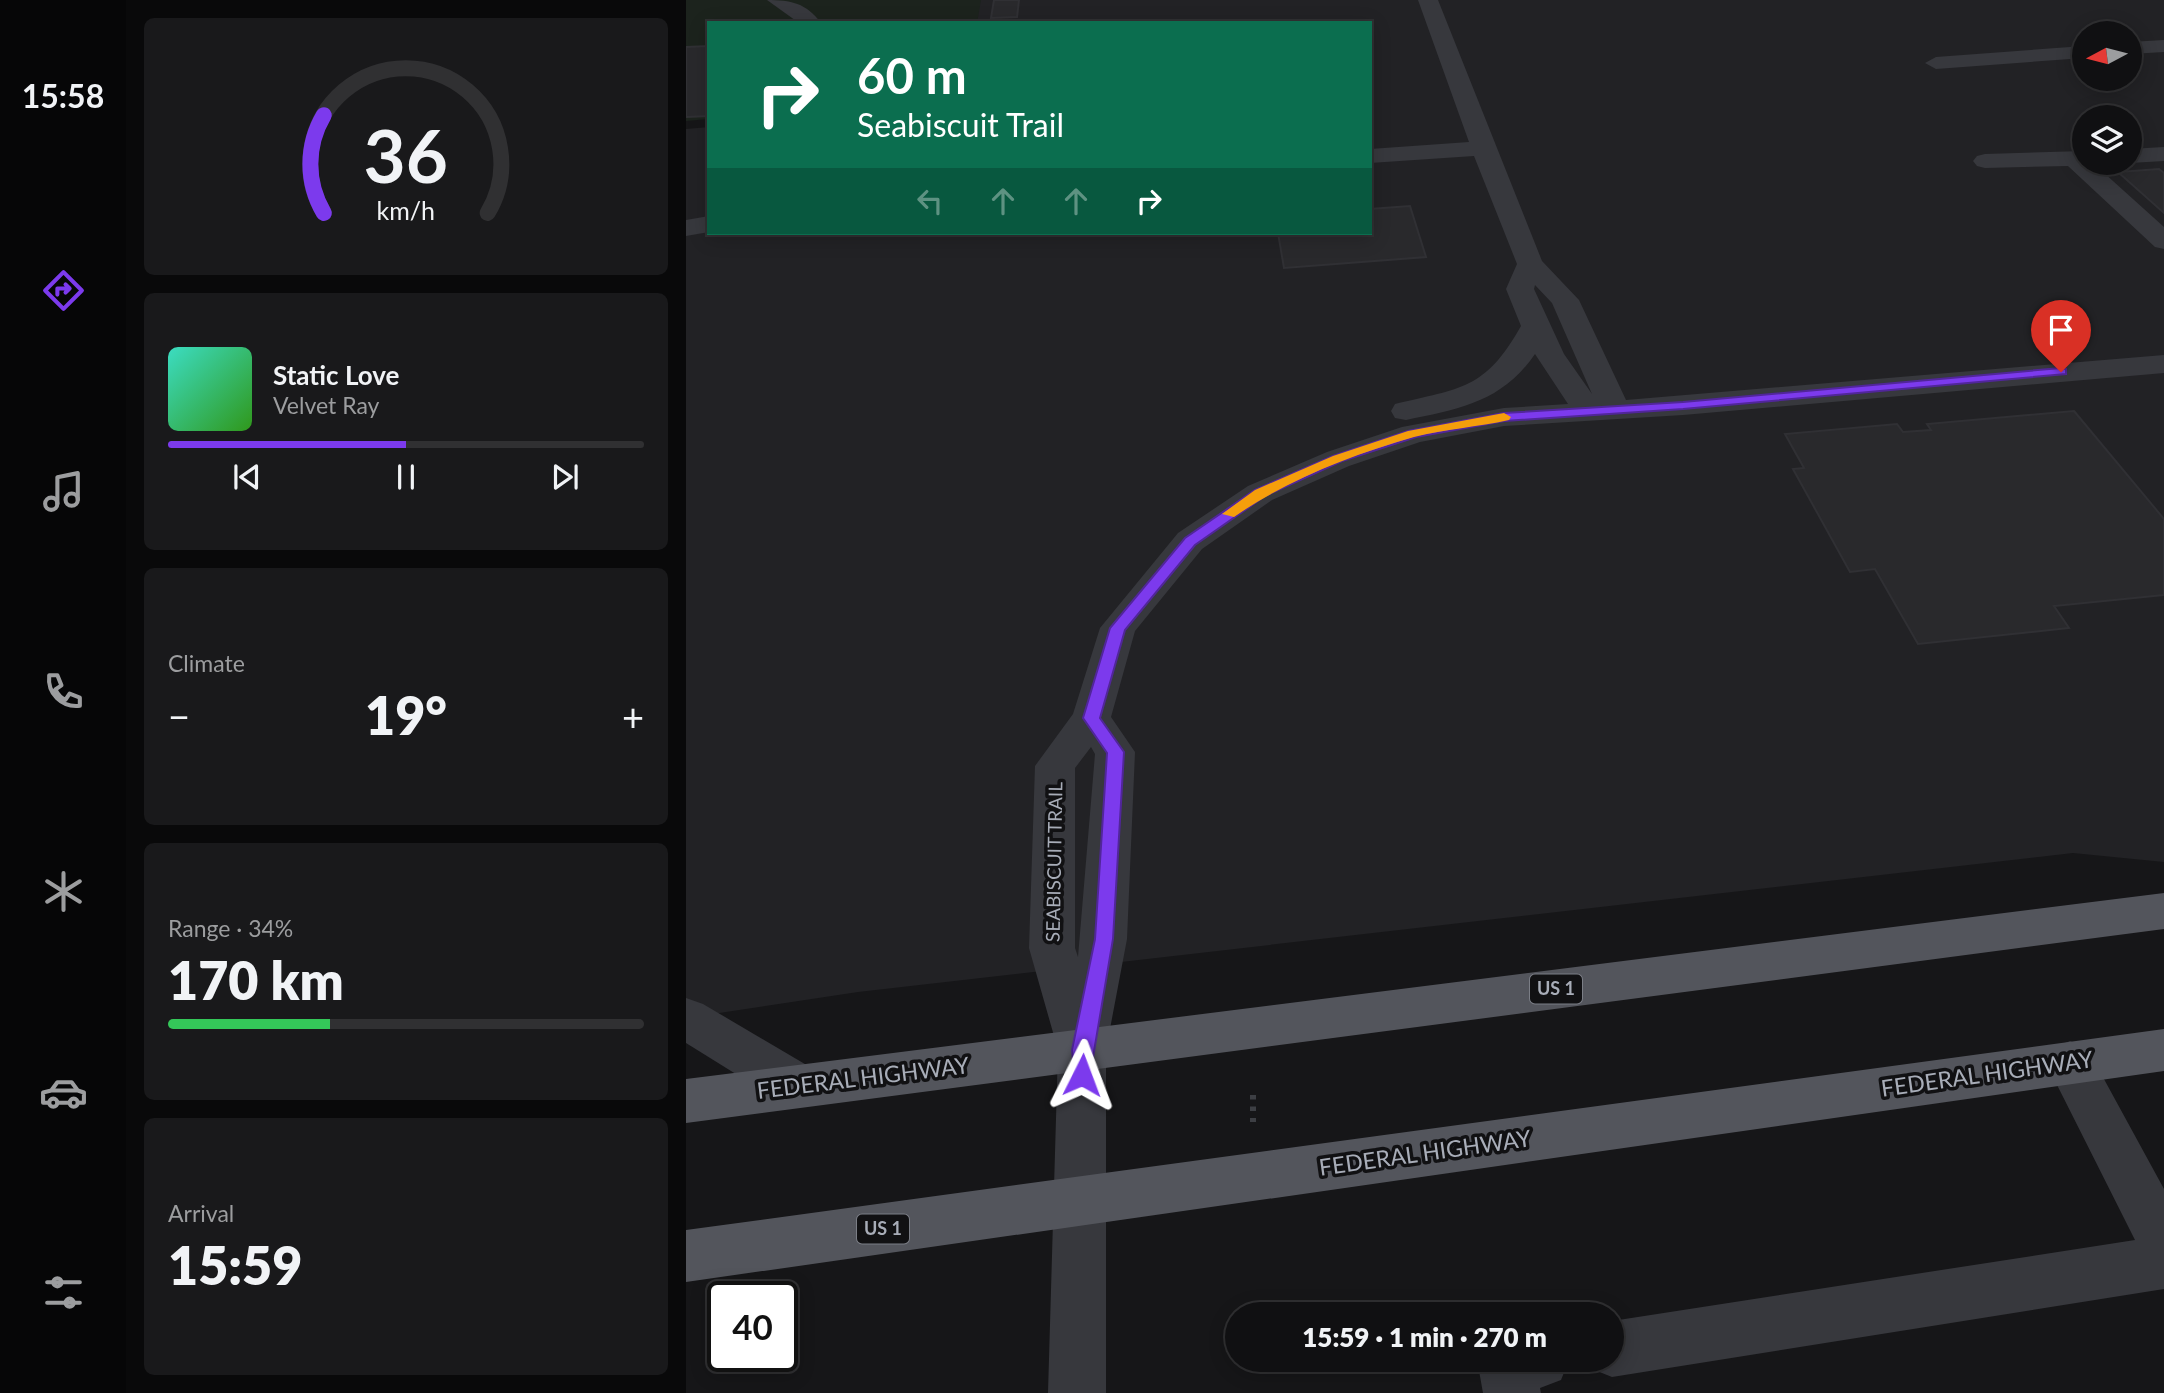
<!DOCTYPE html>
<html lang="en">
<head>
<meta charset="utf-8">
<style>
  body { margin:0; font-family:Lato,sans-serif; background:#19191b; color:#f1f3f6; height:100vh; display:flex; flex-direction:column; font-size:26px; white-space:nowrap }
  * { box-sizing:border-box; margin:0 }
  p { font-size:23px; color:#9c9d9f }
  .icon { flex:none; width:38px; height:38px; fill:none; stroke:currentColor; stroke-width:2; stroke-linecap:round; stroke-linejoin:round }
  .map { position:relative; flex:1; overflow:hidden }
  .sheet { display:flex; flex-direction:column; gap:18px; padding:18px; background:#09090a; width:560px }
  .sheet>* { flex:none }
  .top-card { position:absolute; left:21px; top:21px; width:665px; height:214px; border-radius:0px; box-shadow:0 4px 18px #0003,0 0 0 2px #303032; background:#0b6e4f; color:#fff; overflow:hidden }
  .needle { width:46px; rotate:263deg }
  .controls { position:absolute; left:1386px; top:21px; display:grid; gap:14px }
  .controls a { display:grid; place-items:center; width:70px; height:70px; border-radius:50%; background:#101012; box-shadow:0 4px 18px #0003,0 0 0 2px #303032; font-size:35px }
  .speed { position:absolute; left:21px; top:1281px; display:flex; gap:14px; font-size:35px; font-weight:700; text-align:center }
  .speed>* { display:grid; place-content:center; width:91px; height:91px; border-radius:50%; background:#101012; box-shadow:0 4px 18px #0003,0 0 0 2px #303032; line-height:1 }
  .speed .limit { border:4px solid #111; border-radius:10px; background:#fff; color:#111 }
  .pin { position:absolute; display:grid; place-items:center; width:60px; height:60px; color:#fff; margin:-72px -30px; border-radius:50% 50% 50% 0; rotate:-45deg; box-shadow:0 0 7px #0007 }
  .pin .icon { rotate:45deg }
  .me { position:absolute; width:77px; margin:-38px; rotate:3deg; stroke-linejoin:round; filter:drop-shadow(0 0 5px #0008) }
  .turn { display:flex; align-items:center; gap:24px; height:147px; padding:0 35px; font-size:32px }
  .turn .icon { width:91px; height:91px; stroke-width:2.5 }
  .turn b { display:block; font-size:49px; line-height:60px }
  .lanes { display:flex; align-items:center; height:66px; padding:0 35px; background:#0003; justify-content:center; gap:35px; direction:ltr }
  .lanes .off { opacity:.35 }
  .big { font-size:52px; font-weight:800; line-height:1.1 }
  .sheet .widget { flex:1; display:flex; flex-direction:column; justify-content:center; gap:10px; min-width:0; padding:0 24px; border-radius:10px; background:#19191b }
  .sheet .dial { align-items:center; gap:0 }
  .dial svg { height:182px; overflow:visible; fill:none; stroke:#303032; stroke-width:7; stroke-linecap:round; text-anchor:middle }
  .dial text { fill:#f1f3f6; stroke:none }
  .song { display:flex; align-items:center; gap:21px }
  .cover { width:84px; height:84px; border-radius:10px; background:linear-gradient(135deg,hsl(170 70% 55%),hsl(110 70% 35%)) }
  .played { height:7px; border-radius:4px; background:linear-gradient(90deg,#7c3aed 50%,#303032 50%) }
  .keys { display:flex; justify-content:space-around; direction:ltr }
  .heat { display:flex; justify-content:space-between; align-items:center; font-size:38px; direction:ltr }
  .charge { height:10px; border-radius:5px; background:linear-gradient(90deg,#34c759 34%,#303032 0) }
  .trip { position:absolute; left:539px; top:1302px; width:399px; height:70px; border-radius:35px; background:#101012; box-shadow:0 4px 18px #0003,0 0 0 2px #303032; font-weight:800; line-height:70px; text-align:center }
  main { display:flex; flex:1; min-height:0 }
  .dock { display:flex; flex-direction:column; width:126px; justify-content:space-around; align-items:center; background:#060607; color:#9c9d9f }
  .dock .icon { width:49px; height:49px }
  .dock .current { color:#7c3aed }
  .dock b { font-size:32px; color:#f1f3f6 }
  .map>svg:first-child { display:block }
</style>
</head>
<body>
<main>
<nav class="dock">
<b>15:58</b>
<svg class="icon current" aria-label="directions" viewBox="0 0 24 24"><path d="M12 3l9 9-9 9-9-9zM9 14v-3h6M13 9l2 2-2 2"/></svg>
<svg class="icon" aria-label="music" viewBox="0 0 24 24"><path d="M9 18V5l10-2v13"/><circle cx="6" cy="18" r="3"/><circle cx="16" cy="16" r="3"/></svg>
<svg class="icon" aria-label="phone" viewBox="0 0 24 24"><path d="M5 4h4l2 5-3 2q2 4 5 5l2-3 5 2v4C11 20 4 13 5 4z"/></svg>
<svg class="icon" aria-label="climate" viewBox="0 0 24 24"><path d="M12 3v18M4 7l16 10M4 17L20 7"/></svg>
<svg class="icon" aria-label="car" viewBox="0 0 24 24"><path d="M5 17H2v-5l4-1 3-4h7l3 4 3 1v5h-3M9 17h6M6 11h13"/><circle cx="7" cy="17" r="2"/><circle cx="17" cy="17" r="2"/></svg>
<svg class="icon" aria-label="filters" viewBox="0 0 24 24"><path d="M4 7h16M4 17h16"/><circle cx="9" cy="7" r="2"/><circle cx="15" cy="17" r="2"/></svg>
</nav>
<section class="sheet">
<div class="widget dial"><svg viewBox="0 0 100 80">
<path d="M14 69A42 42 0 1 1 86 69"/>
<path d="M14 69A42 42 0 0 1 14 26" stroke="#7c3aed"/>
<text x="50" y="56" font-size="32" font-weight="700">36</text>
<text x="50" y="72" font-size="11">km/h</text>
</svg></div>
<div class="widget">
<div class="song"><i class="cover"></i><div><b>Static Love</b><p>Velvet Ray</p></div></div>
<div class="played"></div>
<div class="keys"><svg class="icon" aria-label="previous" viewBox="0 0 24 24"><path d="M18 5L8 12l10 7zM5 5v14"/></svg><svg class="icon" aria-label="pause" viewBox="0 0 24 24"><path d="M8 5v14M16 5v14"/></svg><svg class="icon" aria-label="next" viewBox="0 0 24 24"><path d="M6 5l10 7-10 7zM19 5v14"/></svg></div>
</div>
<div class="widget"><p>Climate</p>
<div class="heat"><a>−</a><b class="big">19°</b><a>+</a></div>
</div>
<div class="widget"><p>Range · 34%</p><b class="big">170 km</b><div class="charge"></div></div>
<div class="widget"><p>Arrival</p><b class="big">15:59</b></div>
</section>
<div class="map">
<svg width="1478" height="1393" viewBox="0 0 1478 1393">
  <rect width="100%" height="100%" fill="#161618"/>
  <path fill="#222225" fill-rule="evenodd" d="M132,0H1478V862L1387,853L172,992L0,1018V129L23,127V233H684V23H123ZM1398,33H1444V79H1398ZM1398,117H1444V163H1398Z"/>
  <path fill="#1c231d" d="M0,0H295L291,23H23V119L0,121Z"/>
  <g fill="#29292c" stroke="#303034" stroke-width="2">
    <path d="M308,0H333L331,17L305,18Z"/>
    <path d="M23,46V116L0,117V47Z"/>
    <path d="M1473,169L1478,173V213L1432,172Z"/>
    <path d="M724,206L740,257L598,268L592,233H684V209Z"/>
    <path d="M1388,411L1478,519V595L1368,606L1383,628L1232,644L1189,569L1164,572L1107,469L1118,468L1099,434L1211,424L1217,432L1245,430L1241,424Z"/>
  </g>
  <g fill="none" stroke-linecap="round" stroke-linejoin="round">
    <path stroke="#3d3f44" stroke-width="6" stroke-dasharray="4.5 7" stroke-linecap="butt" d="M567,1095V1122"/>
    <g fill="#37383d" fill-rule="evenodd">
      <path d="M81,0C105,0 120,3 135,23H113Z"/>
      <path d="M732,0H752L856,261L893,300L940,400L1478,355V373L997,415L818,426L734,442L663,466L586,500L516,549L449,631L425,717L449,752L441,939L420,1050V1393H362L372,1050L343,948L349,766L387,714L414,628L492,533L562,486L641,452L716,427L818,408L882,404L849,354C816,402 774,409 720,420L709,418L705,411L709,404C775,388 799,390 835,326L820,289L831,264L788,156L684,163V149L783,142ZM849,285L866,303L906,394L878,354L848,289ZM405,747L409,754L392,957L389,948V768Z"/>
      <path d="M1478,40V52L1444,54V42Z"/>
      <path d="M1398,46V58L1250,69L1239,63L1250,57Z"/>
      <path d="M1478,147V161L1444,163H1442L1444,149Z"/>
      <path d="M1398,151V163H1407L1478,227V249L1469,247L1382,166L1299,168L1291,166L1287,161L1291,156L1299,154Z"/>
      <path d="M23,216V232L0,236V220Z"/>
      <path d="M0,998L17,1004L129,1070L137,1086L129,1102L112,1108L95,1102L0,1043Z"/>
      <path d="M1384,1041L1401,1048L1478,1189V1289L926,1377L906,1369L902,1360H926V1321L1449,1240L1360,1063L1367,1048Z"/>
      <path d="M794,1360H883L875,1380L854,1388L855,1393H797L792,1365Z"/>
    </g>
    <g fill="#53555c" fill-rule="evenodd">
      <path d="M1478,893V929L0,1123V1079Z"/>
      <path d="M1478,1029V1071L0,1282V1230Z"/>
    </g>
  </g>
  <path fill="#7c3aed" stroke="#51269a" stroke-width="2" d="M1375,368L1380,369V374L997,409L818,421L730,437L656,461L579,496L509,545L439,630L414,718L438,752L427,939L403,1081L396,1084L389,1081L386,1050L409,939L421,753L397,718L424,628L499,538L569,490L647,456L722,431L818,413L997,402Z"/>
  <path fill="#f59e0b" d="M818,413L825,417L823,420C792,427 759,429 728,437C665,455 601,480 548,517L536,514L569,490L647,456L722,431Z"/>
  <g text-anchor="middle" stroke-width="7" stroke-linejoin="round" paint-order="stroke">
    <g fill="#111113" stroke="#7b7e86" stroke-width="2">
      <rect x="844" y="974.5" width="52" height="29" rx="5"/>
      <rect x="171" y="1214.5" width="52" height="29" rx="5"/>
    </g>
    <g font-size="18" font-weight="bold" fill="#a8adb8">
      <text x="870" y="995">US 1</text>
      <text x="197" y="1235">US 1</text>
    </g>
    <g font-size="19" fill="#a8adb8" stroke="#111113">
      <text transform="translate(368 862) rotate(-89)" y="7">SEABISCUIT TRAIL</text>
    </g>
    <g font-size="23" fill="#a8adb8" stroke="#111113">
      <text transform="translate(1301 1074) rotate(-8)" y="8">FEDERAL HIGHWAY</text>
      <text transform="translate(177 1078) rotate(-7)" y="8">FEDERAL HIGHWAY</text>
      <text transform="translate(739 1153) rotate(-8)" y="8">FEDERAL HIGHWAY</text>
    </g>
  </g>
</svg>
<div class="controls">
<a><svg class="needle" viewBox="-14 -14 28 28"><path d="M0-13l5 13h-10z" fill="#e53935"/><path d="M0 13l5-13h-10z" fill="#9c9d9f"/></svg></a>
<a><svg class="icon" aria-label="layers" viewBox="0 0 24 24"><path d="M12 4l9 5-9 5-9-5zM3 14l9 5 9-5"/></svg></a>
</div>
<div class="speed"><div class="limit">40</div></div>
<div class="pin" style="left:1375px;top:372px;background:#d93025"><svg class="icon" aria-label="arrive" viewBox="0 0 24 24"><path d="M6 21V4h12l-3 4 3 4H6"/></svg></div>
<svg class="me" style="left:396px;top:1075px" viewBox="-20 -20 40 40"><path d="M0-17L14 15 0 8-14 15z" fill="#7c3aed" stroke="#fff" stroke-width="4"/></svg>
<div class="trip">15:59 · 1 min · 270 m</div>
<div class="top-card">
<div class="turn"><svg class="icon" aria-label="right" viewBox="0 0 24 24"><path d="M7 20v-9h11M14 6l5 5-5 5"/></svg><div><b>60 m</b>Seabiscuit Trail</div></div>
<div class="lanes"><svg class="icon off" aria-label="left" viewBox="0 0 24 24"><path d="M17 20v-9H6M10 6l-5 5 5 5"/></svg><svg class="icon off" aria-label="ahead" viewBox="0 0 24 24"><path d="M12 20V5M6 11l6-6 6 6"/></svg><svg class="icon off" aria-label="ahead" viewBox="0 0 24 24"><path d="M12 20V5M6 11l6-6 6 6"/></svg><svg class="icon" aria-label="right" viewBox="0 0 24 24"><path d="M7 20v-9h11M14 6l5 5-5 5"/></svg></div>
</div>
</div>
</main>
</body>
</html>
